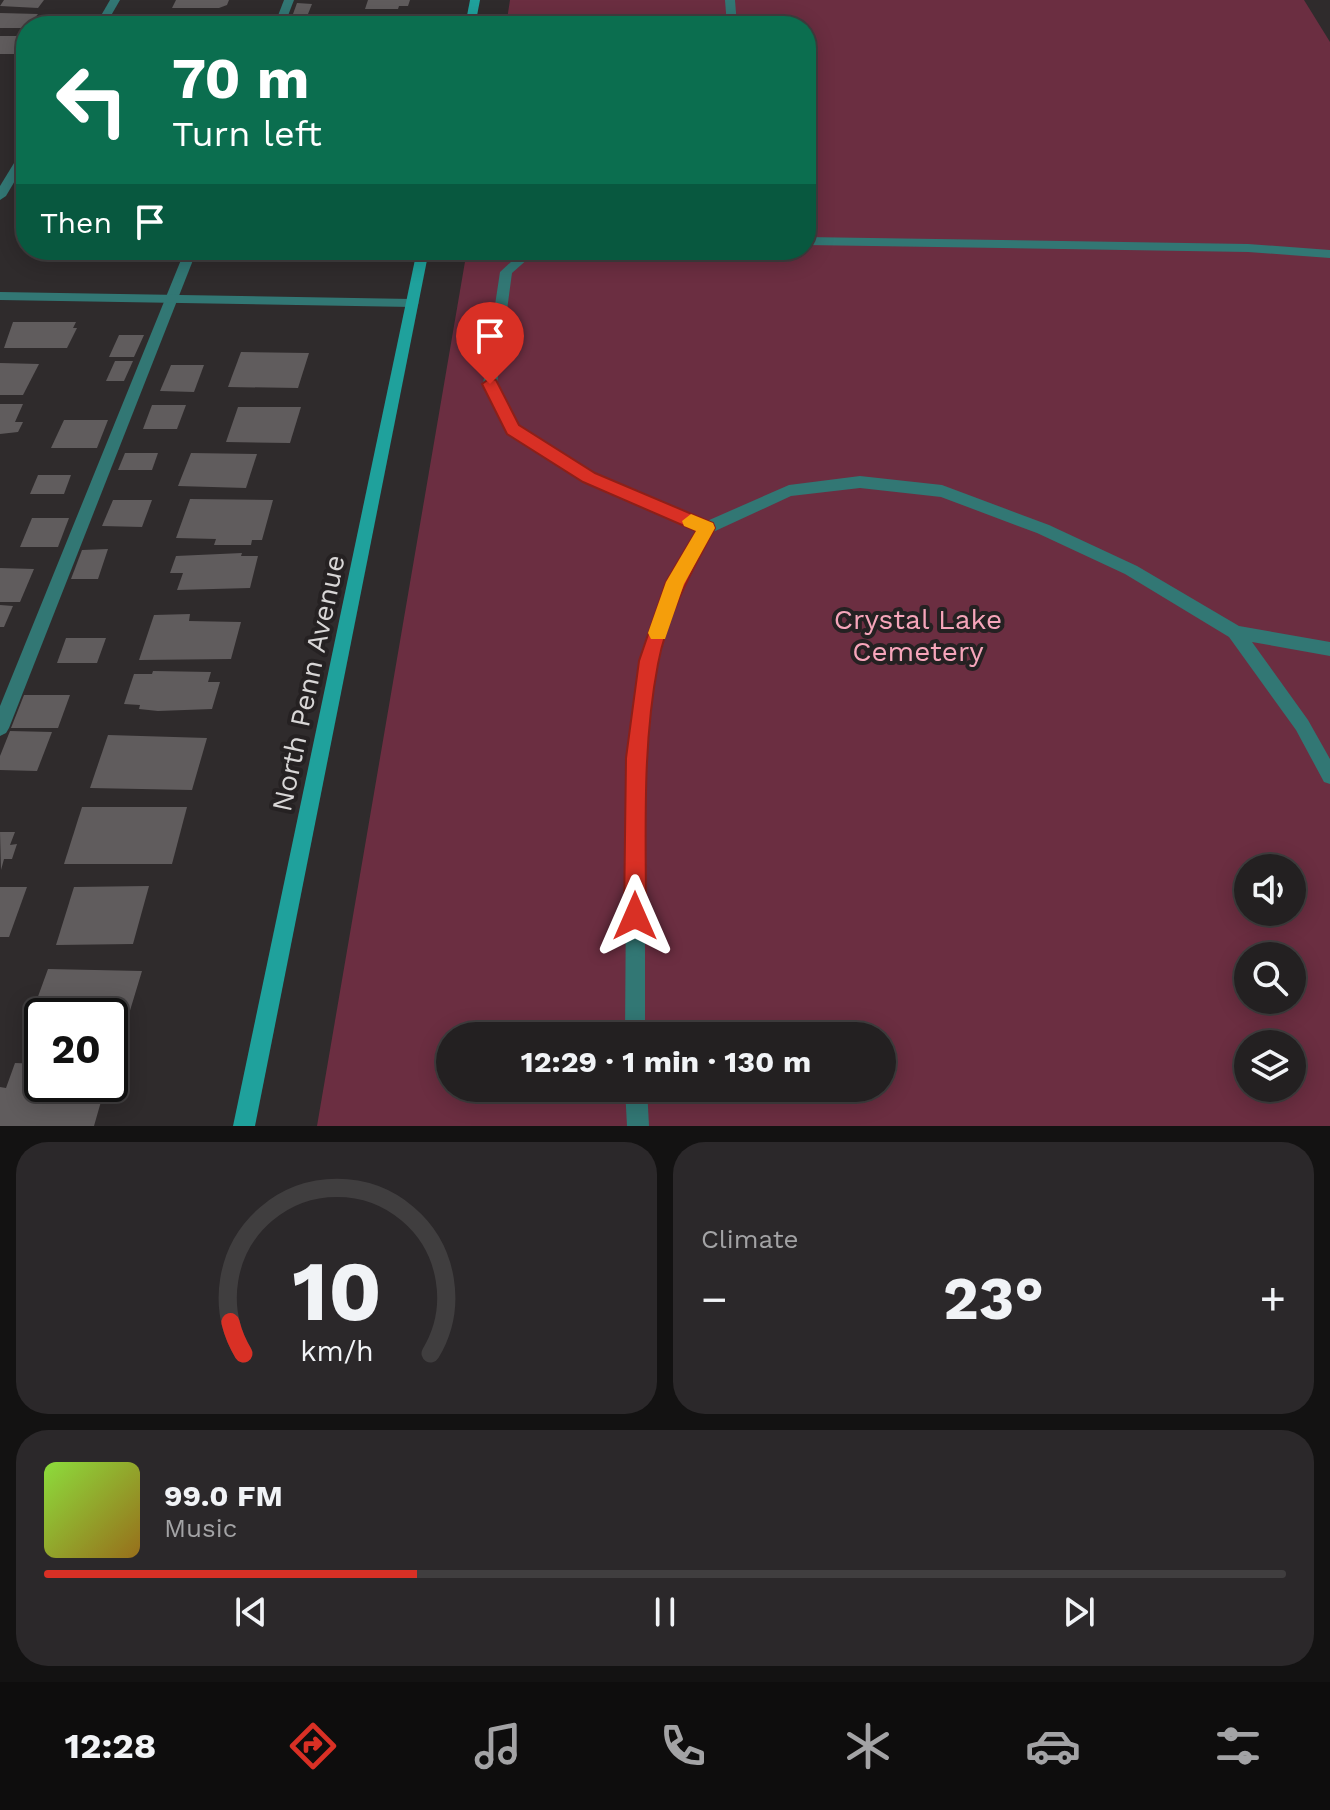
<!DOCTYPE html>
<html lang="en">
<head>
<meta charset="utf-8">
<style>
  body { margin:0; font-family:"Work Sans",sans-serif; background:#2b282a; color:#f1f3f6; height:100vh; display:flex; flex-direction:column; font-size:30px; white-space:nowrap }
  * { box-sizing:border-box; margin:0 }
  p { font-size:26px; color:#a3a3a5 }
  .icon { flex:none; width:44px; height:44px; fill:none; stroke:currentColor; stroke-width:2; stroke-linecap:round; stroke-linejoin:round }
  .map { position:relative; height:1126px; overflow:hidden }
  .details { display:flex; flex-direction:column; gap:16px; padding:16px; background:#131212; flex:1 }
  .details>* { flex:none }
  .hud { position:absolute; left:16px; top:16px; width:800px; height:244px; border-radius:32px; box-shadow:0 4px 20px #0003,0 0 0 2px #403e3f; background:#0b6e4f; color:#fff; overflow:hidden }
  .controls { position:absolute; left:1234px; top:854px; display:grid; gap:16px }
  .controls a { display:grid; place-items:center; width:72px; height:72px; border-radius:50%; background:#232021; box-shadow:0 4px 20px #0003,0 0 0 2px #403e3f; font-size:40px }
  .speed { position:absolute; left:24px; top:998px; display:flex; gap:16px; font-size:40px; font-weight:700; text-align:center }
  .speed>* { display:grid; place-content:center; width:104px; height:104px; border-radius:50%; background:#232021; box-shadow:0 4px 20px #0003,0 0 0 2px #403e3f; line-height:1 }
  .speed .limit { border:4px solid #111; border-radius:12px; background:#fff; color:#111 }
  .pin { position:absolute; display:grid; place-items:center; width:68px; height:68px; color:#fff; margin:-82px -34px; border-radius:50% 50% 50% 0; rotate:-45deg; box-shadow:0 0 8px #0007 }
  .pin .icon { rotate:45deg }
  .me { position:absolute; width:88px; margin:-44px; rotate:0deg; stroke-linejoin:round; filter:drop-shadow(0 0 6px #0008) }
  .turn { display:flex; align-items:center; gap:28px; height:168px; padding:0 24px; font-size:36px }
  .turn .icon { width:104px; height:104px; stroke-width:2.5 }
  .turn b { display:block; font-size:56px; line-height:68px }
  .then { display:flex; align-items:center; height:76px; padding:0 24px; background:#0003; gap:16px; font-size:30px }
  .big { font-size:60px; font-weight:700; line-height:1.1 }
  .details .widget { flex:1; display:flex; flex-direction:column; justify-content:center; gap:12px; min-width:0; padding:0 28px; border-radius:32px; background:#2b282a }
  .details .dial { align-items:center; gap:0 }
  .dial svg { height:208px; overflow:visible; fill:none; stroke:#403e3f; stroke-width:7; stroke-linecap:round; text-anchor:middle }
  .dial text { fill:#f1f3f6; stroke:none }
  .song { display:flex; align-items:center; gap:24px }
  .cover { width:96px; height:96px; border-radius:12px; background:linear-gradient(135deg,hsl(90 70% 55%),hsl(40 70% 35%)) }
  .played { height:8px; border-radius:4px; background:linear-gradient(90deg,#d93025 30%,#403e3f 30%) }
  .keys { display:flex; justify-content:space-around; direction:ltr }
  .heat { display:flex; justify-content:space-between; align-items:center; font-size:44px; direction:ltr }
  .details .tiles { flex:1; display:grid; gap:16px; grid-template-columns:1fr 1fr }
  .widget:last-child { grid-column:span 2 }
  .trip { position:absolute; left:436px; top:1022px; width:460px; height:80px; border-radius:40px; background:#232021; box-shadow:0 4px 20px #0003,0 0 0 2px #403e3f; font-weight:700; line-height:80px; text-align:center }
  .tabs { display:flex; height:128px; justify-content:space-around; align-items:center; background:#0e0d0d; color:#a3a3a5 }
  .tabs .icon { width:56px; height:56px }
  .tabs .on { color:#d93025 }
  .tabs b { font-size:36px; color:#f1f3f6 }
  .map>svg:first-child { display:block }
</style>
</head>
<body>
<div class="map">
<svg width="1330" height="1126" viewBox="0 0 1330 1126">
  <rect width="100%" height="100%" fill="#2f2b2c"/>
  <path fill="#6b2e41" fill-rule="evenodd" d="M510,0H1304L1330,42V1126H317L467,250H806V26H506ZM1248,868H1292V912H1248ZM1248,956H1292V1000H1248ZM450,1036H882V1088H450ZM1248,1044H1292V1088H1248Z"/>
  <g fill="#605c5d">
    <path d="M4,0H44L38,8L0,6Z"/>
    <path d="M176,0H229L227,5L219,8H172Z"/>
    <path d="M368,0H410L408,6H399L398,9H365Z"/>
    <path d="M297,3L312,4L308,14H293Z"/>
    <path d="M0,13L38,14L26,28H0Z"/>
    <path d="M168,15H208L203,26H163Z"/>
    <path d="M258,15H276L271,25H253Z"/>
    <path d="M365,17H396L405,18L403,26H355L358,18Z"/>
    <path d="M0,36H26L15,54H0Z"/>
    <path d="M50,250H107L99,257L47,256Z"/>
    <path d="M283,250H332L323,262H279Z"/>
    <path d="M13,322H76L73,328H77L67,348H4Z"/>
    <path d="M119,335H144L134,357H109Z"/>
    <path d="M241,352L309,353L298,388L228,387Z"/>
    <path d="M115,361H133L124,381H106Z"/>
    <path d="M0,363L39,364L23,395H0Z"/>
    <path d="M171,365H204L194,392L160,391Z"/>
    <path d="M0,404H23L15,422H23L18,432L0,434Z"/>
    <path d="M152,405H186L177,429H143Z"/>
    <path d="M238,407H301L290,443L226,442Z"/>
    <path d="M64,420H108L97,448H51Z"/>
    <path d="M125,453H158L152,470H118Z"/>
    <path d="M191,453L257,454L246,488L178,486Z"/>
    <path d="M38,475H71L64,494H30Z"/>
    <path d="M190,499L273,500L262,540H252L251,545H214L216,539L176,538Z"/>
    <path d="M113,500H152L142,527L102,526Z"/>
    <path d="M32,518H69L58,547H20Z"/>
    <path d="M108,549L98,579H71L82,550Z"/>
    <path d="M242,553L241,556H258L250,588L177,590L183,573H170L176,556Z"/>
    <path d="M0,568L34,569L20,602H0Z"/>
    <path d="M0,605L13,606L4,627H0Z"/>
    <path d="M190,614L189,621L241,622L231,659L139,660L154,615Z"/>
    <path d="M66,638H106L97,663H57Z"/>
    <path d="M153,671L211,672L208,682H220L212,709L158,711L139,709L140,705L124,704L134,674H152Z"/>
    <path d="M24,695H70L58,728H11Z"/>
    <path d="M10,731L52,732L37,771L0,770V756Z"/>
    <path d="M108,735L207,738L192,790L90,788Z"/>
    <path d="M82,807H187L172,864H64Z"/>
    <path d="M0,832H15L10,845L17,844L12,859H4L1,870Z"/>
    <path d="M149,886L133,944L56,945L74,887Z"/>
    <path d="M0,887H27L9,937H0Z"/>
    <path d="M48,969L142,971L122,1037H110V1016H42V1035H24Z"/>
    <path d="M15,1063L42,1064V1084H106L94,1126H0V1087L6,1088Z"/>
  </g>
  <g fill="none" stroke-linecap="round" stroke-linejoin="round">
    <g fill="#327774" fill-rule="evenodd">
      <path d="M284,0H294L284,26H274Z"/>
      <path d="M725,0H735L737,26H727Z"/>
      <path d="M806,237L1248,244L1330,250V258L1248,252L806,245Z"/>
      <path d="M185,250H197L9,728L6,733L0,736V706Z"/>
      <path d="M524,250H538L512,273L497,384L518,426L594,473L707,521L789,485L860,476L942,485L1049,525L1137,566L1239,626L1330,642V656L1252,642L1308,720L1330,759V784L1324,782L1296,730L1229,637L1125,574L1037,533L941,497L860,488L791,496L713,532L683,583L657,661L645,758V1036H625L627,758L639,661L667,582L697,530L584,481L508,433L483,384L500,272Z"/>
      <path d="M625,1088H647L649,1126H627Z"/>
    </g>
    <g fill="#327774" fill-rule="evenodd">
      <path d="M110,0H120L105,26H95Z"/>
      <path d="M26,148V162L6,196L0,200V186L22,150Z"/>
      <path d="M0,292L412,299L419,303L412,307L0,300Z"/>
    </g>
    <g fill="#1fa19c" fill-rule="evenodd">
      <path d="M470,0H480L475,26H465Z"/>
      <path d="M417,250H429L255,1126H233Z"/>
    </g>
  </g>
  <path fill="#d93025" stroke="#8d1f18" stroke-width="2" d="M490,378L496,380L519,425L595,473L713,523L715,528C692,571 667,615 658,664C642,747 646,832 646,916L643,924L635,927L627,924L624,916L626,758L639,661L666,582L696,531L583,482L507,434L482,384Z"/>
  <path fill="#f59e0b" d="M691,514L713,523L715,528L684,584L665,639H651L648,633L666,582L696,531L684,526L682,521Z"/>
  <g text-anchor="middle" stroke-width="8" stroke-linejoin="round" paint-order="stroke">
    <g font-size="28" fill="#f6a5ba" stroke="#252122">
      <text x="918" y="629">Crystal Lake<tspan x="918" dy="32">Cemetery</tspan></text>
    </g>
    <g font-size="28" fill="#d8d6d6" stroke="#252122">
      <text transform="translate(308 683) rotate(-78)" y="10">North Penn Avenue</text>
    </g>
  </g>
</svg>
<div class="controls">
<a><svg class="icon" aria-label="sound" viewBox="0 0 24 24"><path d="M4 9h4l5-4v14l-5-4H4zM17 9q2 3 0 6"/></svg></a>
<a><svg class="icon" aria-label="search" viewBox="0 0 24 24"><circle cx="10" cy="10" r="6"/><path d="M15 15l6 6"/></svg></a>
<a><svg class="icon" aria-label="layers" viewBox="0 0 24 24"><path d="M12 4l9 5-9 5-9-5zM3 14l9 5 9-5"/></svg></a>
</div>
<div class="speed"><div class="limit">20</div></div>
<div class="pin" style="left:490px;top:384px;background:#d93025"><svg class="icon" aria-label="arrive" viewBox="0 0 24 24"><path d="M6 21V4h12l-3 4 3 4H6"/></svg></div>
<svg class="me" style="left:635px;top:916px" viewBox="-20 -20 40 40"><path d="M0-17L14 15 0 8-14 15z" fill="#d93025" stroke="#fff" stroke-width="4"/></svg>
<div class="trip">12:29 · 1 min · 130 m</div>
<div class="hud">
<div class="turn"><svg class="icon" aria-label="left" viewBox="0 0 24 24"><path d="M17 20v-9H6M10 6l-5 5 5 5"/></svg><div><b>70 m</b>Turn left</div></div>
<div class="then">Then<svg class="icon" aria-label="arrive" viewBox="0 0 24 24"><path d="M6 21V4h12l-3 4 3 4H6"/></svg></div>
</div>
</div>
<section class="details">
<div class="tiles">
<div class="widget dial"><svg viewBox="0 0 100 80">
<path d="M14 69A42 42 0 1 1 86 69"/>
<path d="M14 69A42 42 0 0 1 9 57" stroke="#d93025"/>
<text x="50" y="56" font-size="32" font-weight="700">10</text>
<text x="50" y="72" font-size="11">km/h</text>
</svg></div>
<div class="widget"><p>Climate</p>
<div class="heat"><a>−</a><b class="big">23°</b><a>+</a></div>
</div>
<div class="widget">
<div class="song"><i class="cover"></i><div><b>99.0 FM</b><p>Music</p></div></div>
<div class="played"></div>
<div class="keys"><svg class="icon" aria-label="previous" viewBox="0 0 24 24"><path d="M18 5L8 12l10 7zM5 5v14"/></svg><svg class="icon" aria-label="pause" viewBox="0 0 24 24"><path d="M8 5v14M16 5v14"/></svg><svg class="icon" aria-label="next" viewBox="0 0 24 24"><path d="M6 5l10 7-10 7zM19 5v14"/></svg></div>
</div>
</div>
</section>
<nav class="tabs">
<b>12:28</b>
<svg class="icon on" aria-label="directions" viewBox="0 0 24 24"><path d="M12 3l9 9-9 9-9-9zM9 14v-3h6M13 9l2 2-2 2"/></svg>
<svg class="icon" aria-label="music" viewBox="0 0 24 24"><path d="M9 18V5l10-2v13"/><circle cx="6" cy="18" r="3"/><circle cx="16" cy="16" r="3"/></svg>
<svg class="icon" aria-label="phone" viewBox="0 0 24 24"><path d="M5 4h4l2 5-3 2q2 4 5 5l2-3 5 2v4C11 20 4 13 5 4z"/></svg>
<svg class="icon" aria-label="climate" viewBox="0 0 24 24"><path d="M12 3v18M4 7l16 10M4 17L20 7"/></svg>
<svg class="icon" aria-label="car" viewBox="0 0 24 24"><path d="M5 17H2v-5l4-1 3-4h7l3 4 3 1v5h-3M9 17h6M6 11h13"/><circle cx="7" cy="17" r="2"/><circle cx="17" cy="17" r="2"/></svg>
<svg class="icon" aria-label="filters" viewBox="0 0 24 24"><path d="M4 7h16M4 17h16"/><circle cx="9" cy="7" r="2"/><circle cx="15" cy="17" r="2"/></svg>
</nav>
</body>
</html>
